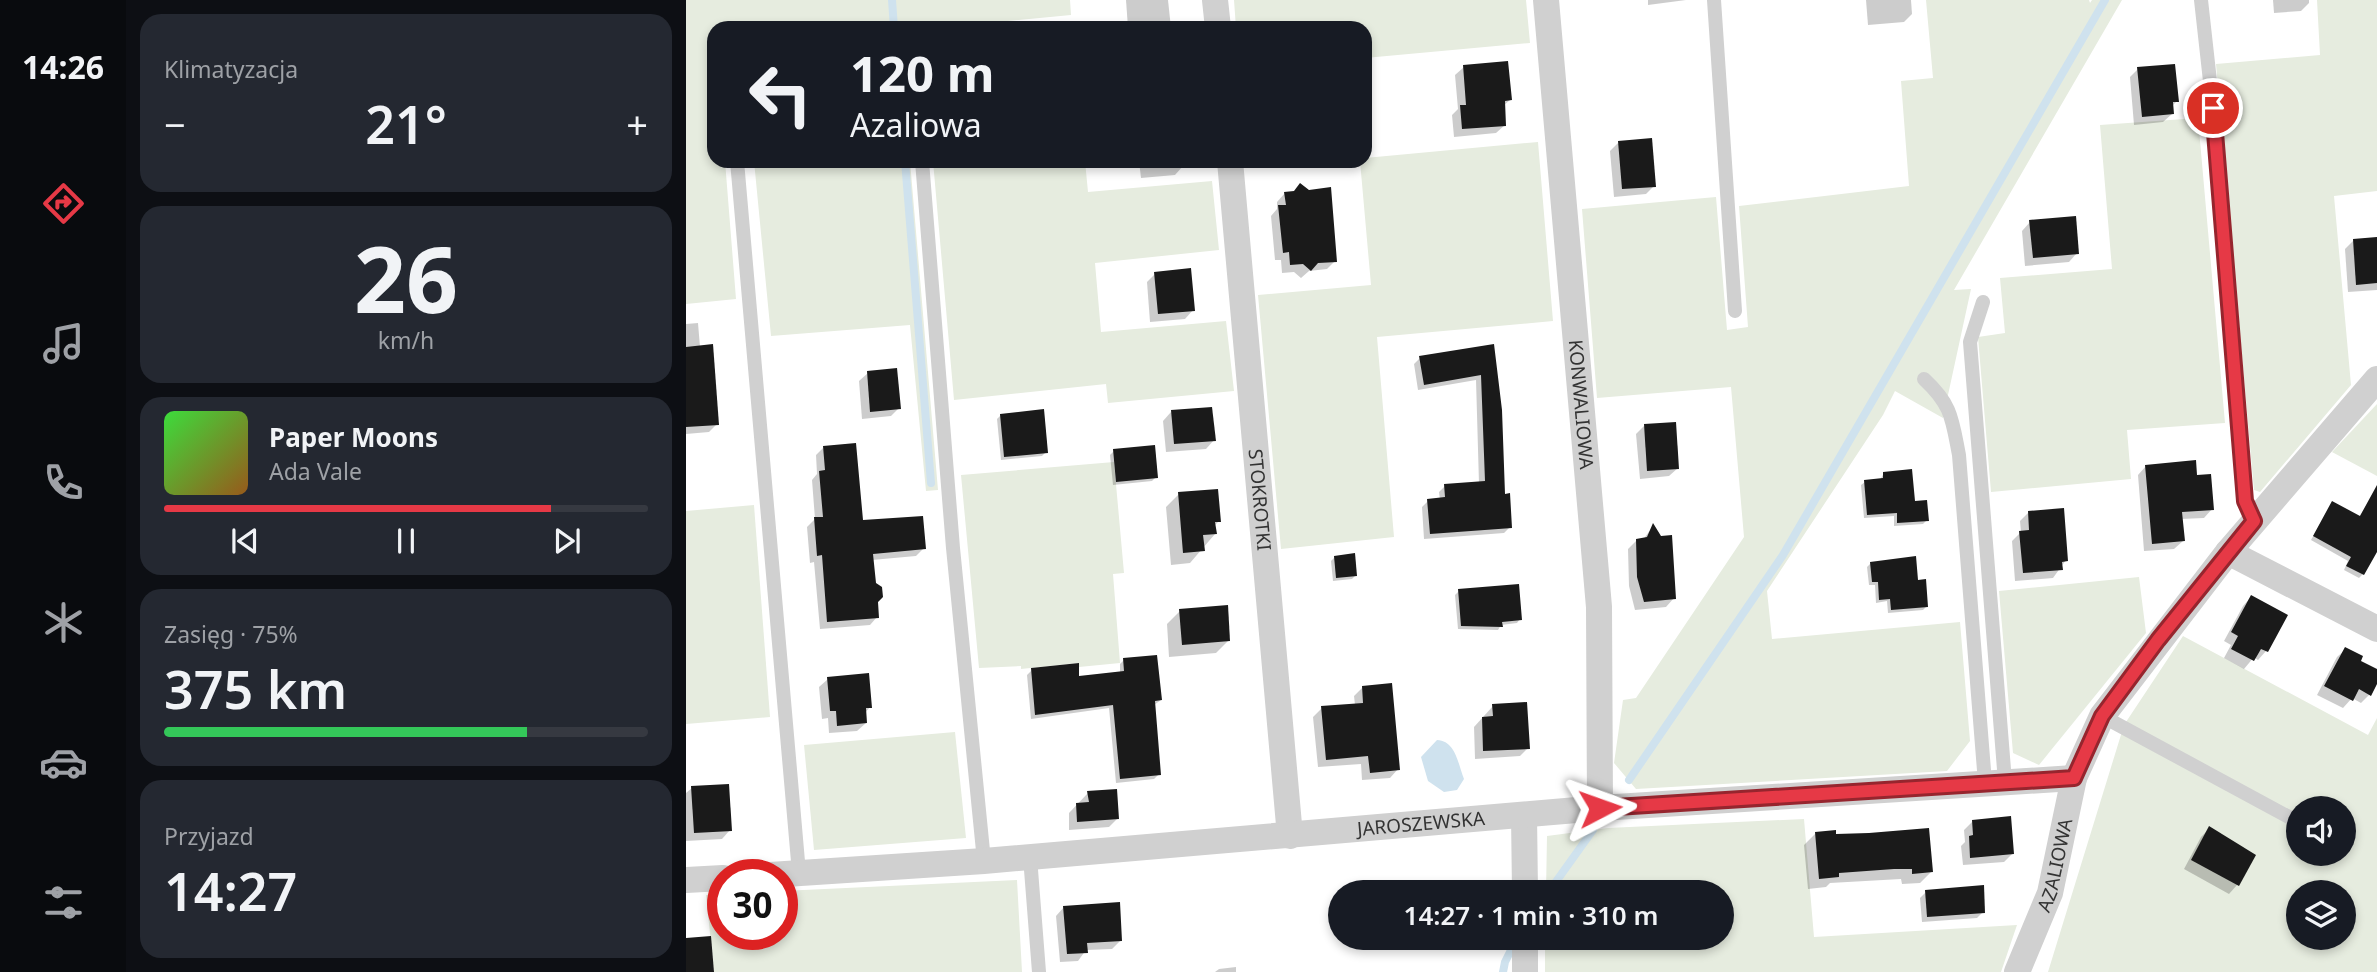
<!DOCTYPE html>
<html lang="pl">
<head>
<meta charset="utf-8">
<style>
  body { margin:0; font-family:"Noto Sans",sans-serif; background:#242831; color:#f1f3f6; height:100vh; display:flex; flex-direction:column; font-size:26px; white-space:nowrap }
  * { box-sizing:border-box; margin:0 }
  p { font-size:23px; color:#9ea1a6 }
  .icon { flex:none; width:38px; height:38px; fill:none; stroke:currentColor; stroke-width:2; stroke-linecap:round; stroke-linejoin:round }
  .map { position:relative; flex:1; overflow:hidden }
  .panel { display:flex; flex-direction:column; gap:14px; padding:14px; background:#0d0f14; width:560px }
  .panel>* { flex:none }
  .banner { position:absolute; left:21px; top:21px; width:665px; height:147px; border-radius:21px; box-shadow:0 4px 10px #0003; background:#171b24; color:#f1f3f6; overflow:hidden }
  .fabs { position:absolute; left:1600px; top:796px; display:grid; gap:14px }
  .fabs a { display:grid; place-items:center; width:70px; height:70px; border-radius:50%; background:#171b24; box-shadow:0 4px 10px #0003; font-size:35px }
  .speed { position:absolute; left:21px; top:859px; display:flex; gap:14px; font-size:35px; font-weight:700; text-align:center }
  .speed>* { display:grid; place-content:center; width:91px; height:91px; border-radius:50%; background:#171b24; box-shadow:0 4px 10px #0003; line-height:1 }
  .speed .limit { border:10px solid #d22; background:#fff; color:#111 }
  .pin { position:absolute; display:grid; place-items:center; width:60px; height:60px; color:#fff; margin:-30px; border:4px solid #fff; border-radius:50%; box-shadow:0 2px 7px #0007 }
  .me { position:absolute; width:77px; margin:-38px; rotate:86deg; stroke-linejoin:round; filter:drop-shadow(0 0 5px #0008) }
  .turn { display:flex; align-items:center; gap:24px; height:147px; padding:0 28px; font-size:32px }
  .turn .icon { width:91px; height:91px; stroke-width:2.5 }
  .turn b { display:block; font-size:49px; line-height:60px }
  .big { font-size:52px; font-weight:600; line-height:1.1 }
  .panel .card { flex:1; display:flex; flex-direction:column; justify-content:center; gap:10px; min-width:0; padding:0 24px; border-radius:21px; background:#242831 }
  .panel .dial { align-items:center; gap:0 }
  .dial b { font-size:91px; line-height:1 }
  .song { display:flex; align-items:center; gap:21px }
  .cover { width:84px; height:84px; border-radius:10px; background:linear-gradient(135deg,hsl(120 70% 55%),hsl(30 70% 35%)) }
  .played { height:7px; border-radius:4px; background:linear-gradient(90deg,#e63946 80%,#363941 80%) }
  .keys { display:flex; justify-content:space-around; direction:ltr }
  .heat { display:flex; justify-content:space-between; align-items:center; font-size:38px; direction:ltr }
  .charge { height:10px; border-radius:5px; background:linear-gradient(90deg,#34c759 75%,#363941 0) }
  .trip { position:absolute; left:642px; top:880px; width:406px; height:70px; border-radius:35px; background:#171b24; box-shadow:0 4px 10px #0003; font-weight:600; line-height:70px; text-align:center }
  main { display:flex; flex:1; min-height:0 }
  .tab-bar { display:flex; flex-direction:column; width:126px; justify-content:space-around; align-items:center; background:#090b0e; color:#9ea1a6 }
  .tab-bar .icon { width:49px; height:49px }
  .tab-bar .current { color:#e63946 }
  .tab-bar b { font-size:32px; color:#f1f3f6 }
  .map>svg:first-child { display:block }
</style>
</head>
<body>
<main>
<nav class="tab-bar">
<b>14:26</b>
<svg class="icon current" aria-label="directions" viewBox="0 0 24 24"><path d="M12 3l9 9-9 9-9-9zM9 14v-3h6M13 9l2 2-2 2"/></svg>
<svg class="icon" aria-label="music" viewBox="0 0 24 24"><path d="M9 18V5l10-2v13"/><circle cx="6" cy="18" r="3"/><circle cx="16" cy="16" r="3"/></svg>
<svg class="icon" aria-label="phone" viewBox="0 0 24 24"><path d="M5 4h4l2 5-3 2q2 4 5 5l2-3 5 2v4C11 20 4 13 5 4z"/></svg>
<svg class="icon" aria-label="climate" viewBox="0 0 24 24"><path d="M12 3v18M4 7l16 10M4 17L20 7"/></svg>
<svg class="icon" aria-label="car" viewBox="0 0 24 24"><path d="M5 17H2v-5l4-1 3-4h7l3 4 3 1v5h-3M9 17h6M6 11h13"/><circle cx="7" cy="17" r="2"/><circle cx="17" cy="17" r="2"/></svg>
<svg class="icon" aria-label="filters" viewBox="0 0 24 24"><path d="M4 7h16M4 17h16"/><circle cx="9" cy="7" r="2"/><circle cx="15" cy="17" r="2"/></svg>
</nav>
<section class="panel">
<div class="card"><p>Klimatyzacja</p>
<div class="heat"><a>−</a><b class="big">21°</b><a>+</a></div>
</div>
<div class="card dial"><b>26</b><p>km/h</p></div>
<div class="card">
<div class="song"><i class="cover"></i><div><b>Paper Moons</b><p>Ada Vale</p></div></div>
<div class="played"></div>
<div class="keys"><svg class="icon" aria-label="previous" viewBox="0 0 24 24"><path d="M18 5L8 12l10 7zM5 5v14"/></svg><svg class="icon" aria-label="pause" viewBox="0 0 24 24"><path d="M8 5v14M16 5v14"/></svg><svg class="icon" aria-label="next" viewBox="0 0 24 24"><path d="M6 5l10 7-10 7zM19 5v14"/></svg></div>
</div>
<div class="card"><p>Zasięg · 75%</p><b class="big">375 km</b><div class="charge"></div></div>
<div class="card"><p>Przyjazd</p><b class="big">14:27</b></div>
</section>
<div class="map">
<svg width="1691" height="972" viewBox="0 0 1691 972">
  <rect width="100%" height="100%" fill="#fff"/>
  <g fill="#e6ecdf" fill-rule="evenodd">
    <path d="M0,0H384L385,15L249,28H28V161H39L50,299L0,304Z"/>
    <path d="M548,0H840L844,43L679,58V28H550Z"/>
    <path d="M1240,0H1403L1404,3L1406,0H1436L1268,290L1285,289L1257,418L1209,391L1197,415L1081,591L1086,639L1274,622L1284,741L1261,771L950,789L928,763L937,700L950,698L1058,537L1045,387L911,398L896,209L1030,197L1041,330L1062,327L1053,206L1223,186L1215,81L1247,78Z"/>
    <path d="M1631,0H1691V191L1648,196L1665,385L1574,492L1568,490L1530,64L1634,55Z"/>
    <path d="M1512,118L1539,423L1441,430L1445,479L1305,492L1292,337L1319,333L1314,278L1426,269L1414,125Z"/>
    <path d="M852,142L867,321L691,337L708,537L595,549L572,295L685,285L674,161H679V158Z"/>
    <path d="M68,161H224L252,490L240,491L224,325L85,336Z"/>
    <path d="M247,161H399L402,192L526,181L533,250L409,263L415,332L540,321L548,391L422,403L420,384L268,400Z"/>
    <path d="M1691,404V476L1646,452Z"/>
    <path d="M428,462L438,573L427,574L434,663L393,667L392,663L335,669V666L293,668L275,475Z"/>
    <path d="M68,505L84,717L0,724V511Z"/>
    <path d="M1453,577L1460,633L1353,765L1327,753L1313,591Z"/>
    <path d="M1497,636L1682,735L1691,718V972H1362L1438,725ZM1612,808H1657V854H1612ZM1612,892H1657V938H1612Z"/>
    <path d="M269,732L280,838L128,850L118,745Z"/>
    <path d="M1118,819L1128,937L1331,925L1315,972H859V938H1036V892H860L861,836L922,828Z"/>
    <path d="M331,880L336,972H28L20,895L37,894V934H96V891Z"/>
  </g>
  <path fill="#cfe2ee" d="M751,740C770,741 772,764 778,779L771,790L758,792L742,781L735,757Z"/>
  <g fill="#0003">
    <path d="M440,0H482L485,28H442Z"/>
    <path d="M962,0H1000L962,5Z"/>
    <path d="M1180,0H1225L1226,14L1218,22L1182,25Z"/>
    <path d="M1587,0H1623V3L1615,11L1588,13Z"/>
    <path d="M778,67L824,100L817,106L819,125L810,133L768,137L766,115L772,109L769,75Z"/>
    <path d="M1452,69L1491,101L1485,107L1486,114L1477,122L1448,125L1444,77Z"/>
    <path d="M932,143L968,186L960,194L928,197L924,151Z"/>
    <path d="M453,161H497V166L489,175L455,178Z"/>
    <path d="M599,193H607L649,261L641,269L623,271L615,278L608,272L596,273L595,260H589L585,216L591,209V202Z"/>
    <path d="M1344,222L1391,253L1383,262L1339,266L1336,231Z"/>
    <path d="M1691,239V290L1662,292L1659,249L1667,241Z"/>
    <path d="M469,274L507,310L499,319L464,322L461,282Z"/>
    <path d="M12,323L14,347L31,424L23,432L0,434V324Z"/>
    <path d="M806,346L818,495L824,527L818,533L738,539L736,507L742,501L754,500L753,492L759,486L793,484L790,380L732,390L728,364L734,358Z"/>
    <path d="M182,373L213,408L205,416L176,419L173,381Z"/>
    <path d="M485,412L528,440L520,449L480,452L477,421Z"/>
    <path d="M315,415L360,452L356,456L315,460L311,419Z"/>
    <path d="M958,426L992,468L983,476L954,479L950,434Z"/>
    <path d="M137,448L175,522L238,548L230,556L186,560L191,617L184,625L134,629L128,562L124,563L121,527L129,519L126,480L131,474L130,455Z"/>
    <path d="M428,451L470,477L466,481L427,485L424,455Z"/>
    <path d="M1460,466L1509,477L1526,509L1518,518L1495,519L1497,541L1488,549L1458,551L1452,475Z"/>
    <path d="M1198,473L1241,520L1237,524L1208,526V516L1178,518L1175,485L1179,482L1194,480Z"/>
    <path d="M493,494L533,521L528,526L529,534L504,563L485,565L480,507Z"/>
    <path d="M1686,497L1677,574L1673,578L1658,570L1662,561L1625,540L1646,503L1673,517Z"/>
    <path d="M1342,513L1380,560L1367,578L1329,581L1326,541L1335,532L1334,521Z"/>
    <path d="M967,526L988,598L980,607L949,610L943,586L942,549L951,540H957Z"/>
    <path d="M649,557L670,575L666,579L647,581L645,561Z"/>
    <path d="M1185,563L1230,582L1241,606L1237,610L1202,613L1201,601L1190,603L1189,585H1183L1181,567Z"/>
    <path d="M773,591L834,619L831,623L815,625L812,630L772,629L769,595Z"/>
    <path d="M1565,597L1580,651L1572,660L1568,657L1558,669L1538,658L1545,645L1538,641L1557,606Z"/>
    <path d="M494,611L543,640L530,653L483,657L481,624Z"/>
    <path d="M1660,649L1673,661L1683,695L1675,703L1666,698L1657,708L1631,695L1651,657Z"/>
    <path d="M438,660L475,700L468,705L473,774L468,779L430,783L423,708L345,719L341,675L346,670L392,678L434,673V664Z"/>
    <path d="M142,679L184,707L179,713L180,723L171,731L143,733L142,718L136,719L133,687Z"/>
    <path d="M677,687L712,769L704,778L676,780L675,764L632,767L627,717L636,708L669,705L668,696Z"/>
    <path d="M807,706L842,748L834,756L789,759L788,727Z"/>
    <path d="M6,788L44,830L36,839L0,841V793Z"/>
    <path d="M402,793L432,818L423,827L383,830V813Z"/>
    <path d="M1287,821L1327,853L1318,862L1277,865L1275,846L1279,842L1278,830Z"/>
    <path d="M1524,828L1567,856L1551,885L1543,894L1498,869L1515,837Z"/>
    <path d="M1129,834L1148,836L1245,872L1234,883L1216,884L1215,879L1144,883L1140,887L1122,889L1118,845Z"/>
    <path d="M1240,892L1297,912L1291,918L1236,922L1234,898Z"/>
    <path d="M378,907L435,940L426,949L400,950L392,961L374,962L370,916Z"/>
    <path d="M550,967V972H529L533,969Z"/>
  </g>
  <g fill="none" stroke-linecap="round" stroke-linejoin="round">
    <g stroke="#cfe2ee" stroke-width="8">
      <path d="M206,0L208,28"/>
      <path d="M219,161L245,483"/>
      <path d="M943,780L1097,555L1419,0"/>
      <path d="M864,890L907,830"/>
      <path d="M817,972L819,962L829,942"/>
    </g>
  </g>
  <g fill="#1a1a1a">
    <path d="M822,61L826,100L819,101L820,126L776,129L774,105H780L777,65Z"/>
    <path d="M1489,64L1493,102H1487L1488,114L1456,117L1451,67Z"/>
    <path d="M966,138L970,187L936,189L932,141Z"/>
    <path d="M614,183L623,190L645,187L651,262L632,263L625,271L617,264L604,265L603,252L597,253L592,205H600L598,192L608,191Z"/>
    <path d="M1390,216L1393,254L1347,258L1343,220Z"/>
    <path d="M1691,237V283L1670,285L1667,239Z"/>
    <path d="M505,268L509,311L472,314L468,272Z"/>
    <path d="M27,344L33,425L0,427V347Z"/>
    <path d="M808,344L816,410L819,494L824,493L826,528L744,534L741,499L759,497L758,484L799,481L795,375L738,385L733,356Z"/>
    <path d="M211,368L215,409L184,412L181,371Z"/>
    <path d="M526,407L530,441L488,444L485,410Z"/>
    <path d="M358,409L362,453L318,457L314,414Z"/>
    <path d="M990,422L993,469L961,471L958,424Z"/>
    <path d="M170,443L177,520L237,516L240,549L187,554L190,583L196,587L197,597L192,602L193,618L141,622L136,555L131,556L128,517H137L133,471L139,470L137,446Z"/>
    <path d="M469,445L472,478L430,482L427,449Z"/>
    <path d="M1510,460L1511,475L1525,474L1528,510L1496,512L1499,541L1466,544L1459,465Z"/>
    <path d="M1226,469L1229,501L1241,500L1243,521L1211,523V513L1181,515L1178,480L1197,478V472Z"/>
    <path d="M1691,485V552L1678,575L1660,566L1665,557L1627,536L1646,501L1674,516Z"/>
    <path d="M532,489L535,522H529L531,534L517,535L519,551L497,553L492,492Z"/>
    <path d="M1378,508L1382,561L1376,562L1377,570L1337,573L1333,531L1343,530L1342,511Z"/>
    <path d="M967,523L975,536L986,535L990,599L958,602L951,577L950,539L961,537Z"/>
    <path d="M669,553L671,576L650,578L648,556Z"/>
    <path d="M1230,556L1232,580L1240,579L1242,607L1205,610L1204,599L1193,600L1192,582H1186L1184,562Z"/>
    <path d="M833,584L836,620L816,622L817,627L775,626L772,589Z"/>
    <path d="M1565,595L1602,615L1582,652L1575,649L1568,661L1545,649L1552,636L1545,632Z"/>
    <path d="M542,605L544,641L496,645L493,609Z"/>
    <path d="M1659,647L1677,656L1675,661L1691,669V684L1685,696L1673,689L1667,701L1638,686Z"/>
    <path d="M471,655L476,700L469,701L475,775L434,779L427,705L349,715L345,668L393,663V676L438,671L437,658Z"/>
    <path d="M183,673L186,708H180L181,723L151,726L150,711H144L141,677Z"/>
    <path d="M706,683L714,770L684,773L682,756L640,760L635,706L677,703L676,686Z"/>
    <path d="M841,702L844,749L797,751L796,717L807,716L806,704Z"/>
    <path d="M43,784L46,831L8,833L5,786Z"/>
    <path d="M431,789L433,819L391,822L390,803L403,802L401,791Z"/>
    <path d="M1325,816L1328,854L1284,858L1283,836L1287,835L1286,820Z"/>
    <path d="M1523,826L1570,855L1553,886L1505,860Z"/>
    <path d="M1243,828L1247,872L1226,874V869H1208L1153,873V877L1133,879L1129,832L1150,830V834L1183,833Z"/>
    <path d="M1298,885L1299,913L1241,917L1239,890Z"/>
    <path d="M434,902L436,941L401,943L402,953L381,954L377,906Z"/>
    <path d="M25,936L28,972H0V938Z"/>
  </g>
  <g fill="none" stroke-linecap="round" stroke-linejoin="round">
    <g stroke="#d0d0d0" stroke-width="14">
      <path d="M1028,0L1049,311"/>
      <path d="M1515,0L1527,108L1558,501L1568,521"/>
      <path d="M51,161L113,873"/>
      <path d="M236,161L267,548L298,861"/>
      <path d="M1297,302L1284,342L1319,782"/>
      <path d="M1238,379C1266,405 1266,419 1273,455L1299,783"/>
      <path d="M1416,716L1612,822"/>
      <path d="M344,857L353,972"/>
    </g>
    <g stroke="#d0d0d0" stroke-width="26">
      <path d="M529,0L532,28"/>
      <path id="s1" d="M860,0L913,607L914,808"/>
      <path id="s2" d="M544,161L604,836"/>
      <path d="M1542,552L1691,629"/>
      <path d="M838,815L839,892"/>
      <path id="s3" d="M84,875L298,861L914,808L1388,778"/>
      <path d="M0,880L37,878"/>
      <path d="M839,938V972"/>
      <path id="s4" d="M1331,972L1364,893L1388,778L1416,716L1542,552L1691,379"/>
    </g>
  </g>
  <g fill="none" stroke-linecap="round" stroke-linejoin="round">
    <defs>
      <path id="route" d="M914,808L1388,778L1416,716L1472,640L1568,521L1559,501L1527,108"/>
    </defs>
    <use href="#route" stroke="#96252e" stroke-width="18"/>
    <use href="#route" stroke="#e63946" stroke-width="12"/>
  </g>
  <g text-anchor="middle" stroke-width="7" stroke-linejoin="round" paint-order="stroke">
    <g font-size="19" fill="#333" stroke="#fff">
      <text dy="7" stroke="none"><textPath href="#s1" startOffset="406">KONWALIOWA</textPath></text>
      <text dy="7" stroke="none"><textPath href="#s2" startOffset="340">STOKROTKI</textPath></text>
      <text dy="7" stroke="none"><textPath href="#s3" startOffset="653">JAROSZEWSKA</textPath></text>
      <text dy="7" stroke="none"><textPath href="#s4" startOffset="114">AZALIOWA</textPath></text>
    </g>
  </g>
</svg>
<div class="fabs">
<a><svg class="icon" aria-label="sound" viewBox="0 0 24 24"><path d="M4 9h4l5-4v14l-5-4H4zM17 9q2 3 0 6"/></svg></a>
<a><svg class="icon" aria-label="layers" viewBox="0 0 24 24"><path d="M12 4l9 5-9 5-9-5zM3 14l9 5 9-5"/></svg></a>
</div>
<div class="speed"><div class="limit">30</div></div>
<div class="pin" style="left:1527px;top:108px;background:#d93025"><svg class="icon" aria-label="arrive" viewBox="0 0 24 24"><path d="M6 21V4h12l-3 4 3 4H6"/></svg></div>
<svg class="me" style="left:914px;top:808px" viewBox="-20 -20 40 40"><path d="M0-17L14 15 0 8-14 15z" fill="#e63946" stroke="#fff" stroke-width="4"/></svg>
<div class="trip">14:27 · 1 min · 310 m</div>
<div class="banner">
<div class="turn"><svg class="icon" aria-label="left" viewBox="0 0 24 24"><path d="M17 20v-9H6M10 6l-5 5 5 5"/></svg><div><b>120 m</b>Azaliowa</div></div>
</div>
</div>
</main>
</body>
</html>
